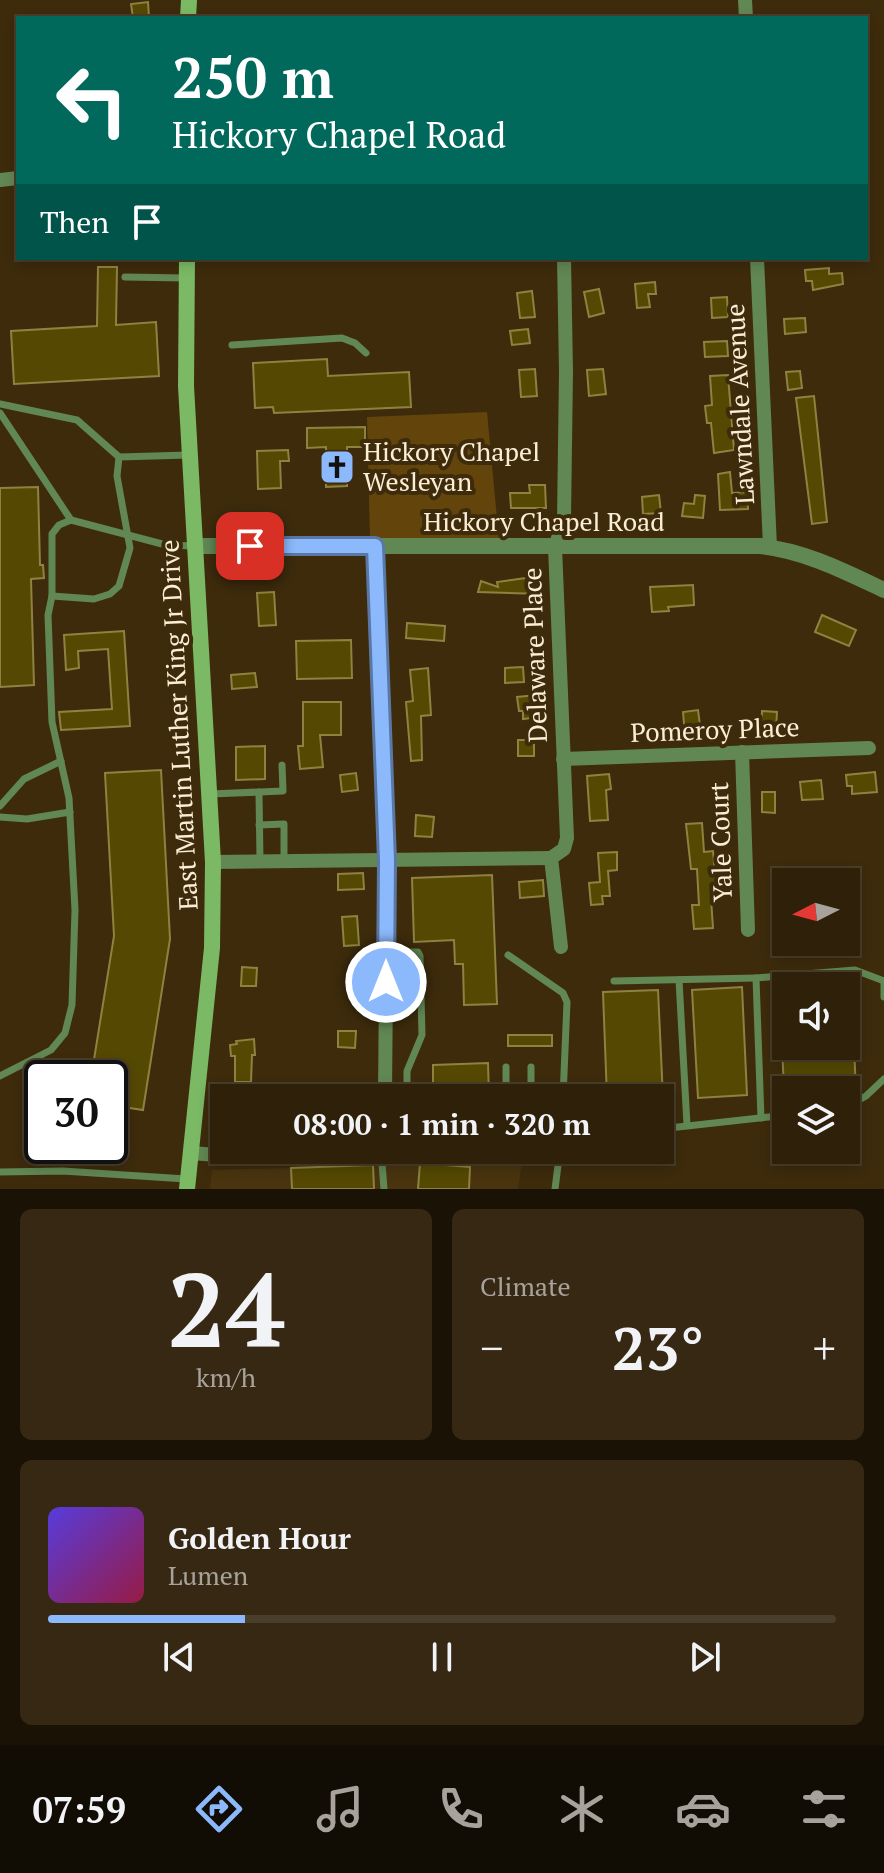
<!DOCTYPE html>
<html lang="en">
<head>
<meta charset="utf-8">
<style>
  body { margin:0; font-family:"PT Serif",serif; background:#362812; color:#f1f3f6; height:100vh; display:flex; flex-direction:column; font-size:30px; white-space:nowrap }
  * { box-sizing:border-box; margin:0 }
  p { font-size:26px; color:#a7a39c }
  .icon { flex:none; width:44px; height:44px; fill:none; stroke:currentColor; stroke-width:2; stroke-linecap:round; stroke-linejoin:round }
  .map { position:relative; height:1189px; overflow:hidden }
  .drawer { display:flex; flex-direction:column; gap:20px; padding:20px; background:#191205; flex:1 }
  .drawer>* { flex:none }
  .guide { position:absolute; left:16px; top:16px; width:852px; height:244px; border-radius:0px; box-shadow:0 4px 12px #0003,0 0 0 2px #493e2a; background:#00695c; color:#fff; overflow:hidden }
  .needle { width:52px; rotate:264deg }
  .controls { position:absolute; left:772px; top:868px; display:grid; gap:16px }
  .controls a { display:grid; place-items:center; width:88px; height:88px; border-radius:0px; background:#2e2009; box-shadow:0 4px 12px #0003,0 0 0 2px #493e2a; font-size:40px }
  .speed { position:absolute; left:24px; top:1060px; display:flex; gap:16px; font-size:40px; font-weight:700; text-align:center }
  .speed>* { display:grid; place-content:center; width:104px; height:104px; border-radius:50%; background:#2e2009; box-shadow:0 4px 12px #0003,0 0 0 2px #493e2a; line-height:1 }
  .speed .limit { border:4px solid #111; border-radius:12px; background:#fff; color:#111 }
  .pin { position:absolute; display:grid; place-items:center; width:68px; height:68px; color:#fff; margin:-34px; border-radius:16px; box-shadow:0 4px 12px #0006 }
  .me { position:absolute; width:88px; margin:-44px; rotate:0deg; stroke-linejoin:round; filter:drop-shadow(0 0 6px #0008) }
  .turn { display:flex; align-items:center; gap:28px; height:168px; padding:0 24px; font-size:36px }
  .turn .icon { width:104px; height:104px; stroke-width:2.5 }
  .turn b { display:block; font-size:56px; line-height:68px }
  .then { display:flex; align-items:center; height:76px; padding:0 24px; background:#0003; gap:16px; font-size:30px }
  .big { font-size:60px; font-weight:600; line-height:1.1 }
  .drawer .widget { flex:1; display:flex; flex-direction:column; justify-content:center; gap:12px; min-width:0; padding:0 28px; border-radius:12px; background:#362812 }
  .drawer .dial { align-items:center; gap:0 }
  .dial b { font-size:104px; line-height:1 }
  .song { display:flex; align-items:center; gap:24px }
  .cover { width:96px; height:96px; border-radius:12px; background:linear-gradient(135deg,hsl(250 70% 55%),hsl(340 70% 35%)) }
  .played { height:8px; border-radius:4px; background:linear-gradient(90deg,#8cb9fc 25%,#493e2a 25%) }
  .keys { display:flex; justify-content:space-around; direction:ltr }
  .heat { display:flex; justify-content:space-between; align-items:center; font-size:44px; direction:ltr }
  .drawer .tiles { flex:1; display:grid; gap:20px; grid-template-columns:1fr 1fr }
  .widget:last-child { grid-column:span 2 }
  .trip { position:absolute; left:210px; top:1084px; width:464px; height:80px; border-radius:0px; background:#2e2009; box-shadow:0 4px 12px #0003,0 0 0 2px #493e2a; font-weight:600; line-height:80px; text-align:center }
  .tab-bar { display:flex; height:128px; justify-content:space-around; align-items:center; background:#120d04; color:#a7a39c }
  .tab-bar .icon { width:56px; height:56px }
  .tab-bar .on { color:#8cb9fc }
  .tab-bar b { font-size:36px; color:#f1f3f6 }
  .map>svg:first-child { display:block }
</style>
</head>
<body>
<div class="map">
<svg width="884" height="1189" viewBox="0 0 884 1189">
  <rect width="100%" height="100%" fill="#3d2b0c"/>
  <path fill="#49340f" d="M522,1162L518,1189H210L212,1170Z"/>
  <path fill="#63450b" d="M487,412L499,540L370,539L367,417Z"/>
  <g fill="#544803" stroke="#8f8240" stroke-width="2">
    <path d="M148,2L149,18H133L131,4Z"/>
    <path d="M98,267H117L116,325L156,322L159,376L14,384L11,331L97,326Z"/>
    <path d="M829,268V274L842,273L843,284L813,290L812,281H806L805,270Z"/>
    <path d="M655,282L656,294H648L650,307L637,308L635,284Z"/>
    <path d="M599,289L604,313L589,317L584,292Z"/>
    <path d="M532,291L535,317L520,318L517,293Z"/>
    <path d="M727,297L728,317L712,318L711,298Z"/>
    <path d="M805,318L806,332L785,334L784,319Z"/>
    <path d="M528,329L530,343L512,345L510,331Z"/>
    <path d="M727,341L728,356L705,357L704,342Z"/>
    <path d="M327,359L328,376L409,372L411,407L274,413L273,407L255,408L253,363Z"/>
    <path d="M535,369L537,396L521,397L519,370Z"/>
    <path d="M603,369L606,394L589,396L587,370Z"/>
    <path d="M800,371L802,388L788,390L786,372Z"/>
    <path d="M728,375L734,450L714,453L711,423H707L705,406L712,405L710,376Z"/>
    <path d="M814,396L827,522L812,524L796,398Z"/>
    <path d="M365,427V447H347V486L326,487V447L307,448V428Z"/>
    <path d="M288,450L289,461H280L281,488L258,489L257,451Z"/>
    <path d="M730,472L732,493L747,492L748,509L720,510L718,474Z"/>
    <path d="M529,485H545L546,508H511L510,493H530Z"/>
    <path d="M38,487L40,565H43L44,578L31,579L34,685L0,687V488Z"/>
    <path d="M659,495L661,513L643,514L642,497Z"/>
    <path d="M695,495L705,496L703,518L682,516L684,503L694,504Z"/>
    <path d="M540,576L541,594L478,592L481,581L498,587L497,582Z"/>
    <path d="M693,585L694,605L668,607L669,611L652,612L650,587Z"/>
    <path d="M274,592L276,625L259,626L257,593Z"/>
    <path d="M822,615L856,630L849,646L815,632Z"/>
    <path d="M407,623L445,626L444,641L406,638Z"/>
    <path d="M124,631L130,726L61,730L59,712L112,709L108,649L78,651L79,668L66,670L64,635Z"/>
    <path d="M351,640L352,678L297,679L296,641Z"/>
    <path d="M523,667L524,682L505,683V668Z"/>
    <path d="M428,668L431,715L421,716L422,760L411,761L406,702L413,701L410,670Z"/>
    <path d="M255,673L257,687L232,689L231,675Z"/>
    <path d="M537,695L539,717L523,719V711H519L517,697Z"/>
    <path d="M303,702H341V735H320L323,767L300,769L298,746H303Z"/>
    <path d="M698,710L701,733L685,735L683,712Z"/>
    <path d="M762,711L777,712L776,730L761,729Z"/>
    <rect x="518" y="740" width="16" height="16"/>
    <path d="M265,746V779L236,780V747Z"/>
    <path d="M161,770L170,939L143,1110L110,1105V1078H91L114,936L105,773Z"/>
    <path d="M875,772L877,792L852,794V786H847L846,775Z"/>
    <path d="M356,773L358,790L342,792L340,775Z"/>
    <path d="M609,774L611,789L606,790L608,820L590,821L587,776Z"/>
    <path d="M821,780L823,799L802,800L800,782Z"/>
    <path d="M762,792H775V813L762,812Z"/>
    <path d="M416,815L434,817L432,837L415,836Z"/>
    <path d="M702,823L704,852L713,851L716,885L721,884L722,897L711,898L713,928L694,929L692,905H699L697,869H691L686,824Z"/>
    <path d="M617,852V870L608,871L610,896H602L603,904L591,905L589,883L600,882L598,853Z"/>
    <path d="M363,873L364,889L338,890V874Z"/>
    <path d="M492,875L497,1004L464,1005L463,964H455L454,940L414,942L412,878Z"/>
    <path d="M543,880L544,896L520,898L519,882Z"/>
    <path d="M357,916L359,945L344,946L342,917Z"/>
    <path d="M242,967L257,968L256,986H241Z"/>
    <path d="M742,987L747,1095L698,1098L692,990Z"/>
    <path d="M658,990L663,1098H607L603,992Z"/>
    <path d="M338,1031H356L355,1048L338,1047Z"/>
    <rect x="508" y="1035" width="44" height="11"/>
    <path d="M254,1039L255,1055H252L251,1082H235V1056H231L230,1045L237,1044L236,1041Z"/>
    <path d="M782,1046H854L856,1091L784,1090Z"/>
    <path d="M488,1063L489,1098H433V1065Z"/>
    <rect x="335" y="1088" width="25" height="10"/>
    <path d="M420,1163L470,1167L469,1189H418Z"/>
    <path d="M373,1165L374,1189H292L291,1168Z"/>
  </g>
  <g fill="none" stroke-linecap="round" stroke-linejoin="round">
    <g stroke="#618753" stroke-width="7">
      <path d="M125,277L185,278"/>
      <path d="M232,345L342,338L355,343L366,353"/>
      <path d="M0,404L77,420L119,457L188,455"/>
      <path d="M0,413L71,520"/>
      <path d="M52,596L94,599L110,594L119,586L130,548L117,476L119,457"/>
      <path d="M259,792L260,861"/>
      <path d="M211,794L283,791L282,765"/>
      <path d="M0,806L24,779L61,761"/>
      <path d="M0,817L27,819L70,812"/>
      <path d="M259,825L284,824V861"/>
      <path d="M386,952H418L420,956L422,1035L407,1071V1098"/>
      <path d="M508,955L563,993L567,1002L563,1098"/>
      <path d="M679,980L687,1125"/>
      <path d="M614,981L756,978"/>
      <path d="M0,1076L51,1050L65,1033L72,1005L75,910L69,798L52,722L48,615L52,596V534L59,525L71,520L166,545L193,546"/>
      <path d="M506,1098V1067"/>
      <path d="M531,1098V1067"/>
      <path d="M846,1107L866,1096L884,1079"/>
      <path d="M761,1118L756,978L855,970L884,981V997"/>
      <path d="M660,1129L786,1115"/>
      <path d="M381,1150L384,1189"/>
      <path d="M0,1172L63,1171L186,1179"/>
      <path d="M555,1189L560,1150"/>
    </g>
    <g stroke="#618753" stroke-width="14">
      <path d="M745,0L746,18"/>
      <path d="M0,180L18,178"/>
      <path d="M757,258L770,547"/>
      <path d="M375,546L387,860L385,1098"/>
      <path d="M742,752L748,930"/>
      <path d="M563,759L869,748"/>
      <path d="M551,858L564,849L567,838L555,547L564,520L566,371L564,258"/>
      <path d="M551,858L561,947"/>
      <path d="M213,862L551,858"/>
      <path d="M191,1153L217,1155L372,1150"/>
    </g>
    <path stroke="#618753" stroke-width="16" d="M195,546H760C805,551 844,571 884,590"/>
    <g stroke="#7bb964" stroke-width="16">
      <path d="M188,18L189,0"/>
      <path d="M187,1189L212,948L213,862L186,386L187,258"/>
    </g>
  </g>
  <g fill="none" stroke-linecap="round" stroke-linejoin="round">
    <defs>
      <path id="route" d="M250,546H375L387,860L386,982"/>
    </defs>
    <use href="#route" stroke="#5b78a4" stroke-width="20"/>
    <use href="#route" stroke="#8cb9fc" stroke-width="14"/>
  </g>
  <defs>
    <symbol id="church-square" viewBox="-11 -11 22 22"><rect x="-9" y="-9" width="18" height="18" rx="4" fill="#8cb9fc" stroke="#3d2b0c"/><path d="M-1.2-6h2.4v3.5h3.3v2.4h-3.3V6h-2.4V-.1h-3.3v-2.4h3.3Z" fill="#111"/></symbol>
  </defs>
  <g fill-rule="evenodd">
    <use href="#church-square" x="317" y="447" width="40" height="40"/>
  </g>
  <g text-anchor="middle" stroke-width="8" stroke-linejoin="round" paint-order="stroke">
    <g font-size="26" fill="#fcedd5" stroke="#3d2b0c">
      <text transform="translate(740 404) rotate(-93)" y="9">Lawndale Avenue</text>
      <text x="544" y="531">Hickory Chapel Road</text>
      <text transform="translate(535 655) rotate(-92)" y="9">Delaware Place</text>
      <text transform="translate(179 725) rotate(-93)" y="9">East Martin Luther King Jr Drive</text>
      <text transform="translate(715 730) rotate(-2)" y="9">Pomeroy Place</text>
      <text transform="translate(721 842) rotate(-92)" y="9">Yale Court</text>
    </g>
    <g font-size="26" fill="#fcedd5" stroke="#3d2b0c" text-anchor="start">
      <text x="363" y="461">Hickory Chapel<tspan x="363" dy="30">Wesleyan</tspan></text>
    </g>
  </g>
</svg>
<div class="controls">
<a><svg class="needle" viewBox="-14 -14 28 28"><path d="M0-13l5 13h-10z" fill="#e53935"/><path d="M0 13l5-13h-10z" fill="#a7a39c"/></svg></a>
<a><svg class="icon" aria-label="sound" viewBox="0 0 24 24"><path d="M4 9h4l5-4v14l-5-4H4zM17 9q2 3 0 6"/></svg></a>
<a><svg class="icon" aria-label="layers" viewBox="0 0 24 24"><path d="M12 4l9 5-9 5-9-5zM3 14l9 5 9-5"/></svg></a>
</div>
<div class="speed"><div class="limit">30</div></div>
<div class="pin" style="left:250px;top:546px;background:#d93025"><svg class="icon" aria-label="arrive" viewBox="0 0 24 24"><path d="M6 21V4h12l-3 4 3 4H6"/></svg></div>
<svg class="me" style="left:386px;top:982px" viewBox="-20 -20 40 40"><circle r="17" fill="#8cb9fc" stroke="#fff" stroke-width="3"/><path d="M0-11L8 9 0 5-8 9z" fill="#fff"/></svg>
<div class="trip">08:00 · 1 min · 320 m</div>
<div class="guide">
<div class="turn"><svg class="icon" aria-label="left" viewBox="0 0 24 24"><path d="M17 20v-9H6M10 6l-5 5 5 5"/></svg><div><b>250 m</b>Hickory Chapel Road</div></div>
<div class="then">Then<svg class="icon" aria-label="arrive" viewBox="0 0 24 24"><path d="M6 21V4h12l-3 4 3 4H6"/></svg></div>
</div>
</div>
<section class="drawer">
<div class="tiles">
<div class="widget dial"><b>24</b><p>km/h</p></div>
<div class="widget"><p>Climate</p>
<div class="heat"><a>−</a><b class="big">23°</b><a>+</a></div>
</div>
<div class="widget">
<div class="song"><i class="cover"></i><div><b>Golden Hour</b><p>Lumen</p></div></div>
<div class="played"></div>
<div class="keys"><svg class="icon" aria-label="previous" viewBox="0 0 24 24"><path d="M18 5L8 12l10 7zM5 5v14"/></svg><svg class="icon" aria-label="pause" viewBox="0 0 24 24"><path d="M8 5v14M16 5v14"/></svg><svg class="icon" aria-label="next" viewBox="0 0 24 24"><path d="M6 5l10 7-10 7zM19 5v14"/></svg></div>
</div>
</div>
</section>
<nav class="tab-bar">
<b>07:59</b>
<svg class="icon on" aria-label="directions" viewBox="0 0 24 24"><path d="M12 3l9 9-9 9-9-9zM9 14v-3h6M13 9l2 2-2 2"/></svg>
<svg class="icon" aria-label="music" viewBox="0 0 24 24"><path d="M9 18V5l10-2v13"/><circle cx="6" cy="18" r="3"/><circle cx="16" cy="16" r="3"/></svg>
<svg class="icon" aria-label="phone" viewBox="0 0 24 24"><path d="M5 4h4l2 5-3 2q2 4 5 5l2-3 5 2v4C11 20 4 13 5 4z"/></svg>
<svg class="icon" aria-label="climate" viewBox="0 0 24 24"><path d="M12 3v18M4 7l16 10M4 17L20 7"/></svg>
<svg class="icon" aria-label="car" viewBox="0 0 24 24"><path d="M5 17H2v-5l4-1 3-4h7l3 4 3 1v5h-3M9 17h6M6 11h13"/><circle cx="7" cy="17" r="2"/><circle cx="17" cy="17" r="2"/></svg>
<svg class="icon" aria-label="filters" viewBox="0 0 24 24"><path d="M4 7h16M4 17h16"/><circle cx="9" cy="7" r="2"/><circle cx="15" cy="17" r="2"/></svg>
</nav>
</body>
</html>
